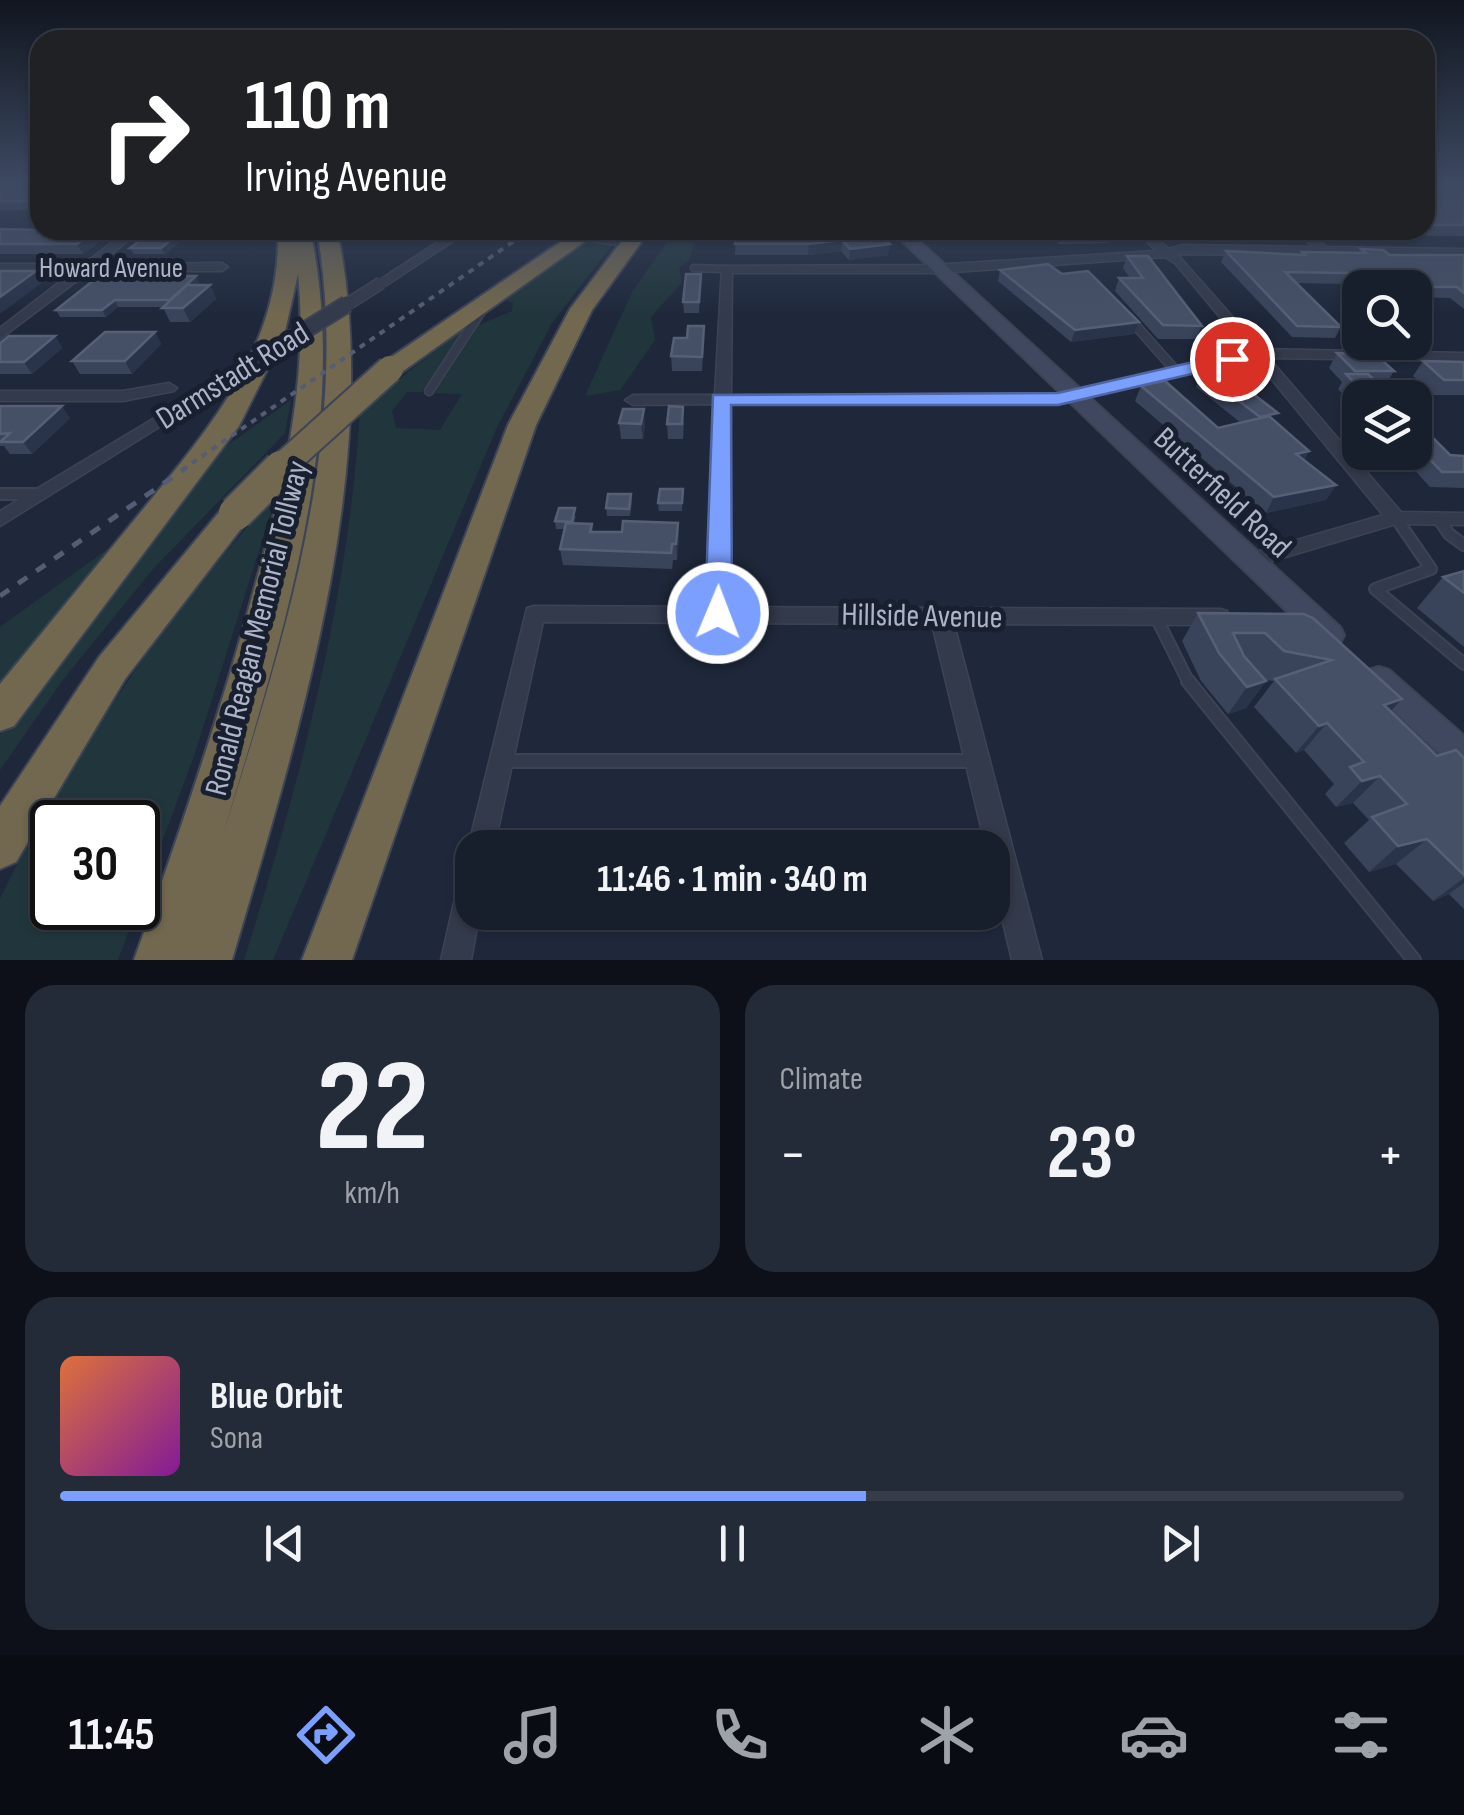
<!DOCTYPE html>
<html lang="en">
<head>
<meta charset="utf-8">
<style>
  body { margin:0; font-family:"Sofia Sans Condensed",sans-serif; background:#242b38; color:#f1f3f6; height:100vh; display:flex; flex-direction:column; font-size:38px; white-space:nowrap }
  * { box-sizing:border-box; margin:0 }
  p { font-size:32px; color:#9ea2a9 }
  .icon { flex:none; width:55px; height:55px; fill:none; stroke:currentColor; stroke-width:2; stroke-linecap:round; stroke-linejoin:round }
  .map { position:relative; height:960px; overflow:hidden }
  .side { display:flex; flex-direction:column; gap:25px; padding:25px; background:#0d1018; flex:1 }
  .side>* { flex:none }
  .banner { position:absolute; left:30px; top:30px; width:1405px; height:210px; border-radius:30px; box-shadow:0 2px 8px #0004,0 0 0 2px #363c48; background:#202124; color:#fff; overflow:hidden }
  .fabs { position:absolute; left:1342px; top:270px; display:grid; gap:20px }
  .fabs a { display:grid; place-items:center; width:90px; height:90px; border-radius:20px; background:#171e2c; box-shadow:0 2px 8px #0004,0 0 0 2px #363c48; font-size:50px }
  .speed { position:absolute; left:30px; top:800px; display:flex; gap:20px; font-size:50px; font-weight:700; text-align:center }
  .speed>* { display:grid; place-content:center; width:130px; height:130px; border-radius:50%; background:#171e2c; box-shadow:0 2px 8px #0004,0 0 0 2px #363c48; line-height:1 }
  .speed .limit { border:5px solid #111; border-radius:15px; background:#fff; color:#111 }
  .pin { position:absolute; display:grid; place-items:center; width:85px; height:85px; color:#fff; margin:-42px; border:5px solid #fff; border-radius:50%; box-shadow:0 2px 10px #0007 }
  .me { position:absolute; width:110px; margin:-55px; rotate:1deg; stroke-linejoin:round; filter:drop-shadow(0 0 8px #0008) }
  .turn { display:flex; align-items:center; gap:35px; height:210px; padding:0 50px; font-size:45px }
  .turn .icon { width:130px; height:130px; stroke-width:2.5 }
  .turn b { display:block; font-size:70px; line-height:85px }
  .big { font-size:75px; font-weight:700; line-height:1.1 }
  .side .card { flex:1; display:flex; flex-direction:column; justify-content:center; gap:15px; min-width:0; padding:0 35px; border-radius:30px; background:#242b38 }
  .side .dial { align-items:center; gap:0 }
  .dial b { font-size:130px; line-height:1 }
  .song { display:flex; align-items:center; gap:30px }
  .cover { width:120px; height:120px; border-radius:15px; background:linear-gradient(135deg,hsl(20 70% 55%),hsl(290 70% 35%)) }
  .played { height:10px; border-radius:5px; background:linear-gradient(90deg,#7b9fff 60%,#363c48 60%) }
  .keys { display:flex; justify-content:space-around; direction:ltr }
  .heat { display:flex; justify-content:space-between; align-items:center; font-size:55px; direction:ltr }
  .side .tiles { flex:1; display:grid; gap:25px; grid-template-columns:1fr 1fr }
  .card:last-child { grid-column:span 2 }
  .trip { position:absolute; left:455px; top:830px; width:555px; height:100px; border-radius:30px; background:#171e2c; box-shadow:0 2px 8px #0004,0 0 0 2px #363c48; font-weight:700; line-height:100px; text-align:center }
  .tab-bar { display:flex; height:160px; justify-content:space-around; align-items:center; background:#090c12; color:#9ea2a9 }
  .tab-bar .icon { width:70px; height:70px }
  .tab-bar .current { color:#7b9fff }
  .tab-bar b { font-size:45px; color:#f1f3f6 }
  .map>svg:first-child { display:block }
</style>
</head>
<body>
<div class="map">
<svg width="1464" height="960" viewBox="0 0 1464 960">
  <rect width="100%" height="100%" fill="#1f283b"/>
  <g fill="#21363c" fill-rule="evenodd">
    <path d="M604,230H624L552,323L497,427L273,960H244C299,786 350,592 360,410L464,328L421,392H407L392,411L396,428L440,430L462,394L435,393L479,325L512,311L513,302L504,300Z"/>
    <path d="M676,230H698L689,260L679,267L682,282L651,317L655,340L620,390L585,396L632,292Z"/>
    <path d="M291,400L285,433L153,569L62,681L0,770V735L217,453Z"/>
    <path d="M278,490L194,756L118,960H0V899L26,846L95,730L167,623ZM52,822H138V908H52Z"/>
    <path d="M119,541L0,685V627Z"/>
  </g>
  <g fill="none" stroke-linecap="round" stroke-linejoin="round">
    <defs>
      <g id="service-far3">
        <path d="M899,231L972,230"/>
        <path d="M582,236L628,244"/>
        <path d="M694,268L726,269"/>
      </g>
      <g id="service-far2">
        <path d="M1129,318L1176,371"/>
        <path d="M429,391L482,310"/>
      </g>
      <g id="service-far1">
        <path d="M0,494H39"/>
        <path d="M1396,518L1431,569L1375,589L1464,664"/>
        <path d="M1438,518L1449,534L1464,545"/>
        <path d="M1156,617L1189,683"/>
      </g>
      <g id="service">
        <path d="M1188,681L1414,960"/>
        <path d="M505,761H974"/>
      </g>
      <g id="minor">
        <path d="M128,230H141L99,264L222,263L228,267L222,271H90L0,339V328L74,271L0,272V264H84Z"/>
        <path d="M456,230H470L385,286L375,283Z"/>
        <path d="M1136,230H1148L1169,249L1183,245L1313,247L1294,230H1307L1327,247L1464,249V257L1177,254L1261,349L1464,353V361L1269,358L1401,512L1464,513V525L1396,524L1249,568L1242,566L1239,561L1242,556L1383,515L1254,358L1059,404H731L728,607L1220,609L1227,611L1230,617L1227,623L1220,625L954,624L1042,960H1012L992,877V848H986L932,624L543,622L494,848H472V857L468,848L527,608L534,606L708,607L715,404L633,405L625,400L633,395H715L722,266L933,265L1156,251ZM1165,257L1175,263L1248,351L1059,394L731,395L732,273H941Z"/>
        <path d="M241,366L248,370L246,373L0,526V511Z"/>
        <path d="M169,383L177,388L174,391L123,401H0V391H123Z"/>
        <path d="M472,871V912H480L471,960H441L458,885L462,875Z"/>
      </g>
      <g id="secondary">
        <path d="M891,230H907L1340,627L1344,635L1340,643L1330,646L1320,643Z"/>
        <path d="M1379,667L1389,670L1464,736V770L1453,766L1369,688L1365,679L1369,670Z"/>
      </g>
      <g id="motorway">
        <path d="M290,230H310C353,423 280,645 224,831C284,639 352,432 317,230H337C386,459 297,739 232,960H134C178,838 220,715 254,589C283,486 309,381 298,274L284,336L239,426L14,726L0,731V684C44,631 87,577 131,524C200,439 279,354 278,238Z"/>
        <path d="M578,230H601L399,374H381L377,369L381,364Z"/>
        <path d="M630,230H650L592,310L536,425L352,960H302L508,425L570,309Z"/>
        <path d="M236,502L247,505L252,513L247,521L125,679L16,862L0,869V806L99,657L225,505Z"/>
      </g>
    </defs>
    <use href="#service-far3" stroke="#3c4355" stroke-width="9"/>
    <use href="#service-far2" stroke="#3c4355" stroke-width="11"/>
    <use href="#service-far1" stroke="#3c4355" stroke-width="14"/>
    <use href="#service" stroke="#3c4355" stroke-width="16"/>
    <use href="#minor" stroke="#3c4355" stroke-width="3"/>
    <use href="#secondary" stroke="#3c4355" stroke-width="4"/>
    <use href="#motorway" stroke="#3d4456" stroke-width="4"/>
    <use href="#service-far3" stroke="#333a4b" stroke-width="6"/>
    <use href="#service-far2" stroke="#333a4b" stroke-width="8"/>
    <use href="#service-far1" stroke="#333a4b" stroke-width="10"/>
    <use href="#service" stroke="#333a4b" stroke-width="12"/>
    <use href="#minor" fill="#333a4b" fill-rule="evenodd"/>
    <use href="#secondary" fill="#40485f" fill-rule="evenodd"/>
    <use href="#motorway" fill="#72684f" fill-rule="evenodd"/>
    <path stroke="#545d73" stroke-width="4" stroke-dasharray="6 6" stroke-linecap="butt" d="M182,470L530,230"/>
    <path stroke="#545d73" stroke-width="5" stroke-dasharray="11 11" stroke-linecap="butt" d="M0,596L186,468"/>
    <defs>
      <path id="minor-bridge-far1" d="M343,307L381,283"/>
      <path id="minor-bridge" d="M241,370L347,304"/>
      <path id="motorway-bridge-far1" d="M278,470L390,369"/>
      <path id="motorway-bridge" d="M236,513L281,468"/>
    </defs>
    <use href="#minor-bridge-far1" stroke="#3c4355" stroke-width="14" stroke-linecap="butt"/>
    <use href="#minor-bridge" stroke="#3c4355" stroke-width="19" stroke-linecap="butt"/>
    <use href="#motorway-bridge-far1" stroke="#3d4456" stroke-width="30" stroke-linecap="butt"/>
    <use href="#motorway-bridge" stroke="#3d4456" stroke-width="38" stroke-linecap="butt"/>
    <use href="#minor-bridge-far1" stroke="#333a4b" stroke-width="11"/>
    <use href="#minor-bridge" stroke="#333a4b" stroke-width="15"/>
    <use href="#motorway-bridge-far1" stroke="#72684f" stroke-width="26"/>
    <use href="#motorway-bridge" stroke="#72684f" stroke-width="34"/>
  </g>
  <g fill="#39435a">
    <rect x="0" y="180" width="40" height="30"/>
    <path d="M1425,180L1464,184V236L1326,235L1320,230H1425Z"/>
    <path d="M0,229L115,230L83,254H0Z"/>
    <path d="M194,230L165,254H134L130,248Z"/>
    <path d="M736,230H875L888,255L849,260L841,251L808,255H735Z"/>
    <path d="M1045,230H1113L1109,243L1059,244Z"/>
    <path d="M1168,230H1207L1206,232L1171,233Z"/>
    <path d="M1361,249L1390,255H1464V309L1450,298L1415,297V288H1401L1398,285L1296,283L1341,327L1335,338L1292,337L1221,262L1226,251L1301,255L1302,252L1359,253Z"/>
    <path d="M1127,256L1202,326L1196,339H1158L1115,291L1119,278H1130L1123,268Z"/>
    <path d="M1000,270L1062,274L1139,322L1134,334L1071,342L998,281Z"/>
    <path d="M701,274L699,313H684L683,302Z"/>
    <path d="M199,283L197,285H210L216,299L190,322H170L163,307H118L106,317H60L56,310Z"/>
    <path d="M155,332L161,344L132,374H80L72,361Z"/>
    <path d="M55,336L62,348L32,374H0V343Z"/>
    <path d="M687,338L704,340L702,371H672L671,356Z"/>
    <path d="M1337,353L1394,371L1385,386H1380L1392,398H1360V413L1338,389L1342,382L1329,368Z"/>
    <path d="M1423,361L1464,362V395H1434L1413,376Z"/>
    <path d="M1202,373L1252,382L1248,390L1274,420L1309,451L1304,460L1336,485L1326,500L1266,513L1135,401L1141,386L1218,428L1241,423L1196,387Z"/>
    <path d="M0,406L70,418L32,454H10L4,446H0Z"/>
    <path d="M1415,420L1450,455L1464,456V488L1430,487L1398,452H1415Z"/>
    <path d="M684,422L683,439H668L667,424Z"/>
    <path d="M619,423L645,425L643,439H621Z"/>
    <path d="M683,489L682,511H659L658,503Z"/>
    <path d="M631,494L632,502L630,516H607L606,508Z"/>
    <path d="M576,516L574,523L592,524L593,532H622L678,523L679,539L677,560H673L672,569L563,565L560,549L565,529H556L555,521Z"/>
    <path d="M1464,571V647L1417,608L1443,577Z"/>
    <path d="M1198,613L1304,614L1390,711L1437,756L1464,758V909L1449,894L1433,901L1396,864L1369,872L1344,843L1369,820L1353,803L1336,807L1325,794L1334,784L1304,750L1296,753L1254,707L1274,681L1265,680L1266,681L1246,708L1228,714L1201,681L1182,641Z"/>
  </g>
  <g fill="#293349">
    <path d="M96,230H115L83,254L77,244Z"/>
    <path d="M183,230H194L165,254L161,248Z"/>
    <path d="M842,240L841,251L808,255L809,244Z"/>
    <path d="M890,244L888,255L849,260L850,249Z"/>
    <path d="M36,271L43,282L0,314V297Z"/>
    <path d="M196,276L199,283L174,307L170,300Z"/>
    <path d="M210,285L216,299L190,322L183,308Z"/>
    <path d="M115,300L118,307L106,317L102,310Z"/>
    <path d="M1139,322L1134,334L1071,342L1075,330Z"/>
    <path d="M155,332L161,344L132,374L125,361Z"/>
    <path d="M55,336L62,348L32,374L24,362Z"/>
    <path d="M62,406L70,418L32,454L23,442Z"/>
    <path d="M644,409L645,425L643,439L641,424Z"/>
    <path d="M1309,451L1300,466L1296,454Z"/>
    <path d="M1336,485L1326,500L1266,513L1274,497Z"/>
    <path d="M678,523L679,539L677,560L676,544Z"/>
    <path d="M1266,681L1246,708L1228,714L1247,687Z"/>
    <path d="M1402,699L1376,727L1384,705Z"/>
    <path d="M1327,723L1304,750L1296,753L1319,726Z"/>
    <path d="M1380,776L1353,803L1336,807L1362,781Z"/>
    <path d="M1427,839L1396,864L1369,872L1398,846Z"/>
    <path d="M1464,878V883L1449,894L1433,901Z"/>
  </g>
  <g fill="#455066" stroke="#565f75" stroke-width="2.5">
    <rect x="0" y="180" width="40" height="21"/>
    <path d="M1425,180H1458L1464,184V225H1425V203H1430L1425,199Z"/>
    <path d="M0,229L40,230H96L77,244H0Z"/>
    <path d="M153,230H183L161,248H130Z"/>
    <path d="M736,230H875L890,244L850,249L842,240L809,244H735Z"/>
    <path d="M1361,249L1383,250L1390,255H1464V293L1457,287H1419L1404,274L1285,272L1341,327L1297,326L1226,251L1305,255L1302,252L1366,253Z"/>
    <path d="M1127,256H1148L1202,326L1163,325L1119,278H1143Z"/>
    <path d="M1048,264L1062,274L1088,271L1139,322L1075,330L1000,270Z"/>
    <path d="M0,271H36L0,297Z"/>
    <path d="M686,274H701L699,302H683Z"/>
    <path d="M99,276H196L170,300H115L102,310H56Z"/>
    <path d="M187,285H210L183,308H162Z"/>
    <path d="M688,326H704L702,357L671,356L674,338H687Z"/>
    <path d="M105,332H155L125,361H72Z"/>
    <path d="M9,336H55L24,362H0V343Z"/>
    <path d="M1337,353L1375,354L1394,371H1355Z"/>
    <path d="M1423,361L1464,362V380H1444Z"/>
    <path d="M1231,367L1252,382L1240,384L1278,413L1260,417L1202,373Z"/>
    <path d="M1346,374H1368L1392,398H1369Z"/>
    <path d="M1165,381L1218,428L1269,416L1309,451L1296,454L1336,485L1274,497L1141,386Z"/>
    <path d="M0,406H62L23,442H0L10,433L0,434Z"/>
    <path d="M669,406L683,407L682,424H667Z"/>
    <path d="M623,409H644L641,424L619,423Z"/>
    <path d="M1415,420L1450,455L1464,456V472H1442L1415,444Z"/>
    <path d="M660,489H683L682,503H658Z"/>
    <path d="M608,494H631L629,509L606,508Z"/>
    <path d="M559,508H575L572,522L555,521Z"/>
    <path d="M623,521L678,523L676,544H672L671,553L560,549L566,523L592,524L590,532H622Z"/>
    <path d="M1464,571V593L1443,577Z"/>
    <path d="M1198,613L1304,614L1313,618L1402,699L1384,705L1437,756L1456,750L1464,758V875L1427,839L1398,846L1372,817L1407,804L1380,776L1362,781L1350,767L1364,762L1327,723L1319,726L1275,679L1332,660L1284,651L1265,633H1233L1244,656L1266,681L1247,687L1219,653Z"/>
  </g>
  <linearGradient id="sky" x2="0" y2="1"><stop stop-color="#111620"/><stop offset="0.57" stop-color="#3c4860"/><stop offset="1" stop-color="#3c4860" stop-opacity="0"/></linearGradient>
  <rect width="1464" height="315" fill="url(#sky)"/>
  <path fill="#7b9fff" stroke="#5067a6" stroke-width="2.5" d="M1232,353L1242,359L1239,363L1058,405H731L732,613L728,620L718,624L709,620L705,613L713,395L1058,393Z"/>
  <g text-anchor="middle" stroke-width="10" stroke-linejoin="round" paint-order="stroke">
    <g font-size="28" fill="#adb4c8" stroke="#181f2f">
      <text x="111" y="277">Howard Avenue</text>
    </g>
    <g font-size="32" fill="#adb4c8" stroke="#181f2f">
      <text transform="translate(232 375) rotate(-32)" y="11">Darmstadt Road</text>
      <text transform="translate(1223 492) rotate(43)" y="11">Butterfield Road</text>
      <text transform="translate(922 615) rotate(1)" y="11">Hillside Avenue</text>
      <text transform="translate(256 628) rotate(-76)" y="11">Ronald Reagan Memorial Tollway</text>
    </g>
  </g>
</svg>
<div class="fabs">
<a><svg class="icon" aria-label="search" viewBox="0 0 24 24"><circle cx="10" cy="10" r="6"/><path d="M15 15l6 6"/></svg></a>
<a><svg class="icon" aria-label="layers" viewBox="0 0 24 24"><path d="M12 4l9 5-9 5-9-5zM3 14l9 5 9-5"/></svg></a>
</div>
<div class="speed"><div class="limit">30</div></div>
<div class="pin" style="left:1232px;top:359px;background:#d93025"><svg class="icon" aria-label="arrive" viewBox="0 0 24 24"><path d="M6 21V4h12l-3 4 3 4H6"/></svg></div>
<svg class="me" style="left:718px;top:613px" viewBox="-20 -20 40 40"><circle r="17" fill="#7b9fff" stroke="#fff" stroke-width="3"/><path d="M0-11L8 9 0 5-8 9z" fill="#fff"/></svg>
<div class="trip">11:46 · 1 min · 340 m</div>
<div class="banner">
<div class="turn"><svg class="icon" aria-label="right" viewBox="0 0 24 24"><path d="M7 20v-9h11M14 6l5 5-5 5"/></svg><div><b>110 m</b>Irving Avenue</div></div>
</div>
</div>
<section class="side">
<div class="tiles">
<div class="card dial"><b>22</b><p>km/h</p></div>
<div class="card"><p>Climate</p>
<div class="heat"><a>−</a><b class="big">23°</b><a>+</a></div>
</div>
<div class="card">
<div class="song"><i class="cover"></i><div><b>Blue Orbit</b><p>Sona</p></div></div>
<div class="played"></div>
<div class="keys"><svg class="icon" aria-label="previous" viewBox="0 0 24 24"><path d="M18 5L8 12l10 7zM5 5v14"/></svg><svg class="icon" aria-label="pause" viewBox="0 0 24 24"><path d="M8 5v14M16 5v14"/></svg><svg class="icon" aria-label="next" viewBox="0 0 24 24"><path d="M6 5l10 7-10 7zM19 5v14"/></svg></div>
</div>
</div>
</section>
<nav class="tab-bar">
<b>11:45</b>
<svg class="icon current" aria-label="directions" viewBox="0 0 24 24"><path d="M12 3l9 9-9 9-9-9zM9 14v-3h6M13 9l2 2-2 2"/></svg>
<svg class="icon" aria-label="music" viewBox="0 0 24 24"><path d="M9 18V5l10-2v13"/><circle cx="6" cy="18" r="3"/><circle cx="16" cy="16" r="3"/></svg>
<svg class="icon" aria-label="phone" viewBox="0 0 24 24"><path d="M5 4h4l2 5-3 2q2 4 5 5l2-3 5 2v4C11 20 4 13 5 4z"/></svg>
<svg class="icon" aria-label="climate" viewBox="0 0 24 24"><path d="M12 3v18M4 7l16 10M4 17L20 7"/></svg>
<svg class="icon" aria-label="car" viewBox="0 0 24 24"><path d="M5 17H2v-5l4-1 3-4h7l3 4 3 1v5h-3M9 17h6M6 11h13"/><circle cx="7" cy="17" r="2"/><circle cx="17" cy="17" r="2"/></svg>
<svg class="icon" aria-label="filters" viewBox="0 0 24 24"><path d="M4 7h16M4 17h16"/><circle cx="9" cy="7" r="2"/><circle cx="15" cy="17" r="2"/></svg>
</nav>
</body>
</html>
